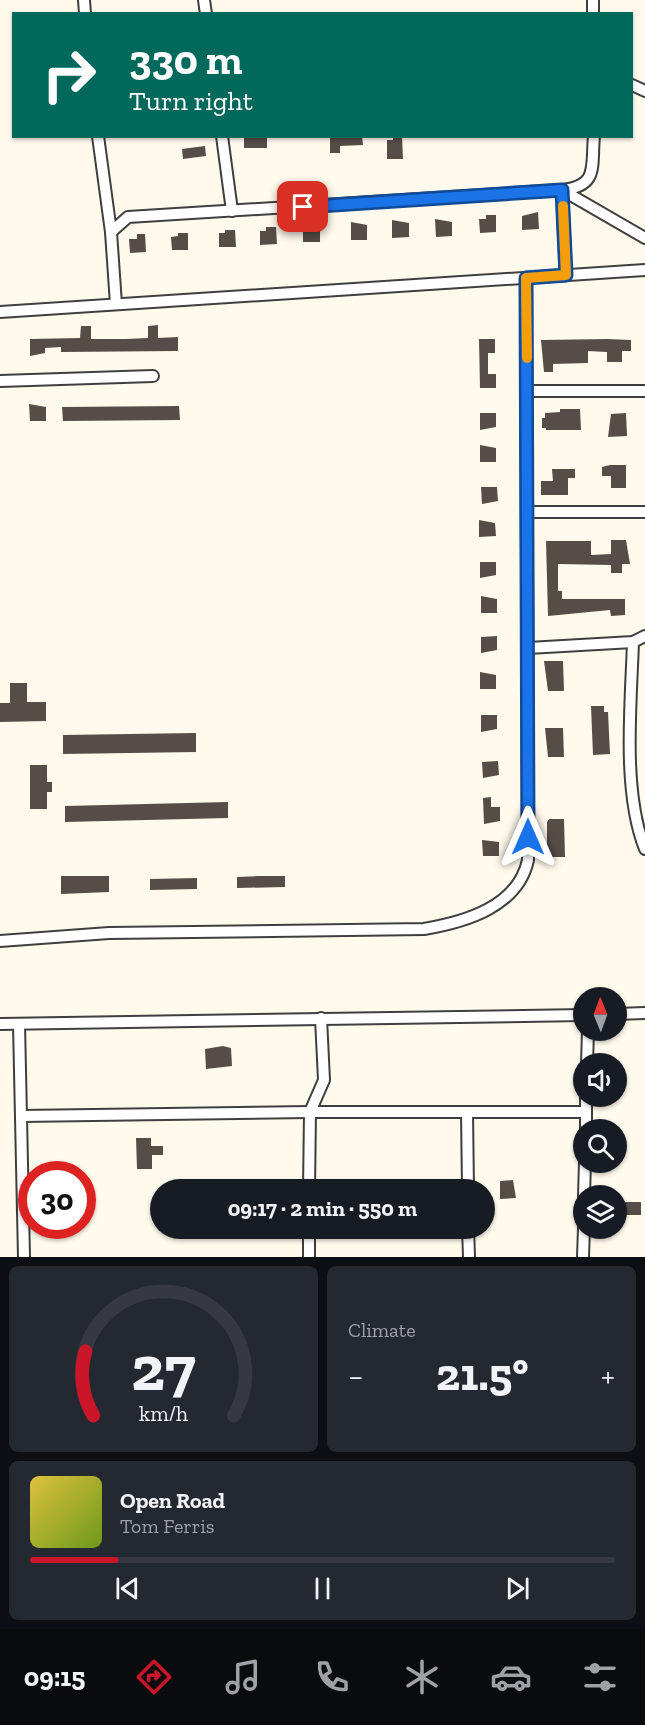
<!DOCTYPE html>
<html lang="en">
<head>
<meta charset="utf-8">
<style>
  body { margin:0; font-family:"Zilla Slab",serif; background:#242831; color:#f1f3f6; height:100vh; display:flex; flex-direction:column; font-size:22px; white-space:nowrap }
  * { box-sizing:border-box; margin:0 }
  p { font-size:20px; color:#9ea1a6 }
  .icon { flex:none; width:33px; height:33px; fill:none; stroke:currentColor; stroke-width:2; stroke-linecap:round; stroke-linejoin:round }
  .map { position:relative; height:1257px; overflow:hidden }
  .sheet { display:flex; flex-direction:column; gap:9px; padding:9px; background:#0d0f14; flex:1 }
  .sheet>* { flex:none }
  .guide { position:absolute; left:12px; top:12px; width:621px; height:126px; border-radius:0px; box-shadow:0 2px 4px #0004; background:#00695c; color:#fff; overflow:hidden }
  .needle { width:39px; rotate:359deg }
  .tools { position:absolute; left:573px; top:987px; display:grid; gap:12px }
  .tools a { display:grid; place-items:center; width:54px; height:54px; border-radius:50%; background:#171b24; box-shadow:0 2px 4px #0004; font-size:30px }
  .speed { position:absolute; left:18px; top:1161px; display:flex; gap:12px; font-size:30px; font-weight:700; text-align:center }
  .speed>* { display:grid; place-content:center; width:78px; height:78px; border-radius:50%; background:#171b24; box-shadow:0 2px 4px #0004; line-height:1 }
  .speed .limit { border:9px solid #d22; background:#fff; color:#111 }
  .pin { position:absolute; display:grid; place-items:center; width:51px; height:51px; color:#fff; margin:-26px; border-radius:12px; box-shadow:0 3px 9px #0006 }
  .me { position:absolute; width:66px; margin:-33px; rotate:0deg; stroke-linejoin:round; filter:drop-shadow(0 0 4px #0008) }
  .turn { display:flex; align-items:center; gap:21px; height:126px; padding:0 18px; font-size:27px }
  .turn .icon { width:78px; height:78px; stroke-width:2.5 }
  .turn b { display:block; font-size:42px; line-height:51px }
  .big { font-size:45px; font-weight:700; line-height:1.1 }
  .sheet .card { flex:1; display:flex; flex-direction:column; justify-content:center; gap:9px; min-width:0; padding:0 21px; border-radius:9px; background:#242831 }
  .sheet .dial { align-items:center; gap:0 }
  .dial svg { height:156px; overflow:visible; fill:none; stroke:#363941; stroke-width:7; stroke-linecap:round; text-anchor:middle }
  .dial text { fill:#f1f3f6; stroke:none }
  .song { display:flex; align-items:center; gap:18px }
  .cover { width:72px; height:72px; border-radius:9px; background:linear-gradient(135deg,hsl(50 70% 55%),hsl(80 70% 35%)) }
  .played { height:6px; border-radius:3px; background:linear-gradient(90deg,#cb1528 15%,#363941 15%) }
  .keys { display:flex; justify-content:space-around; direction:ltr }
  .heat { display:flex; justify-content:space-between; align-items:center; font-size:33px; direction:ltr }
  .sheet .tiles { flex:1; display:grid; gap:9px; grid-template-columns:1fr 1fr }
  .card:last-child { grid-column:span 2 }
  .trip { position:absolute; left:150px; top:1179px; width:345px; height:60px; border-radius:30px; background:#171b24; box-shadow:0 2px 4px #0004; font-weight:700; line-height:60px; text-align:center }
  .dock { display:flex; height:96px; justify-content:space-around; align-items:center; background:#090b0e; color:#9ea1a6 }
  .dock .icon { width:42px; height:42px }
  .dock .selected { color:#cb1528 }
  .dock b { font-size:27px; color:#f1f3f6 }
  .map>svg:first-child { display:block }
</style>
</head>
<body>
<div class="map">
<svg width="645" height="1257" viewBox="0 0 645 1257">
  <rect width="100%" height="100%" fill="#fffaec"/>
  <g fill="#564c48">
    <path d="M362,136L363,145L340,146V153H330V137Z"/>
    <path d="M393,136H402L403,159H387V140H393Z"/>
    <path d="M244,137L267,138V148H244Z"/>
    <path d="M205,146L206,156L183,159L182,149Z"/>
    <path d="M538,212L539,229L522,230V216Z"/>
    <path d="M486,215H496V232L480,233L479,219H486Z"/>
    <path d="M435,219L452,222V236L436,237Z"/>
    <path d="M392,220L409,223V237L392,238Z"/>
    <path d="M351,222L367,225V240H351Z"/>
    <path d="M312,224V227H320V242H303V225Z"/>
    <path d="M266,227H276L277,244L260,245V231H266Z"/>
    <path d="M225,230H235L236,247H219V233H225Z"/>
    <path d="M178,233H188V250H172L171,237L178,236Z"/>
    <path d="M137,234H145L146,252L130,253L129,239H137Z"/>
    <path d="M158,325V338L178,337V351L61,352V347L45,348V353L30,356V339L80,338L81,326H91V339H126L148,338V326Z"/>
    <path d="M479,339H495V353H488V374H496V388H480Z"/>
    <path d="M607,339L631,340V351H622V362H607V352L588,351V363L553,364V372H544L541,340Z"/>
    <path d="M29,404L46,407V421H30Z"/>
    <path d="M179,406L180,420L63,421L62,407Z"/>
    <path d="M560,409H580L581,430H546V428H542V418H545V413L560,412Z"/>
    <path d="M480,413H496V427L480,430Z"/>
    <path d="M626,413L627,436L608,437L611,414Z"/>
    <path d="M480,445L496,448V462H480Z"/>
    <path d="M610,465H626V488H611V476H602V467Z"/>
    <path d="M552,469H575V478H568V495H541V481H553Z"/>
    <path d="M481,487H497L498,501L482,504Z"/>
    <path d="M479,520L495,523L496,536L479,537Z"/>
    <path d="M611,540H626L630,564H622V573H611V565L558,564V591H562V599H625V615L611,616L610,610L548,616L546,541H591V555L611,554Z"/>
    <path d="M480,562H496V575L480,578Z"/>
    <path d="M481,596L497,599V613H481Z"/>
    <path d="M497,636V650L481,653V637Z"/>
    <path d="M544,661H563L564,691H548Z"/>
    <path d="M480,672L496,675V689H480Z"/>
    <path d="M10,683H27V702H46V721L0,722V703H10Z"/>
    <path d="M591,706H604V712H608L610,754L593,755Z"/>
    <path d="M481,715H497V729L481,732Z"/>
    <path d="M545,728H563L564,757H548Z"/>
    <path d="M196,733V752L63,754V735Z"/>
    <path d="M498,761L499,775L483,778L482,762Z"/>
    <path d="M30,765H47V782H52V792H47V809H30Z"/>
    <path d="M491,797V807H500V821L484,824L483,798Z"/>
    <path d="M228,802V818L65,822V806Z"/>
    <path d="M549,819H564L565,857H550L547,854V822Z"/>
    <path d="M482,840L499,842V856H483Z"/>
    <path d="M61,876H109V892L61,894Z"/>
    <path d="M259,876H285V887L237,888V877Z"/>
    <path d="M197,878V889L150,890V879Z"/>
    <path d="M223,1046L231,1048L232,1066L206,1069L205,1049Z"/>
    <path d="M136,1138H151V1146H163V1155H152V1169H137Z"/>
    <path d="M513,1180L516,1198L500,1199V1181Z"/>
    <rect x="624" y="1202" width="17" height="13"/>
  </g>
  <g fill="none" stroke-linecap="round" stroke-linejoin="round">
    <defs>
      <g id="minor">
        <path d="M84,0L85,14"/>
        <path d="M204,0L206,14"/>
        <path d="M593,14V0"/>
        <path d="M632,85L645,91"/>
        <path d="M98,136L111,232"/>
        <path d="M222,136L232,211"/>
        <path d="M566,275L562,190C599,186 591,167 594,136"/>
        <path d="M116,304L111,232L128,217L562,190L645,238"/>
        <path d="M0,312L645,270"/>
        <path d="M0,381L153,376"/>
        <path d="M527,391H645"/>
        <path d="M527,512H645"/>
        <path d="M633,642C631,704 622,791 645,849"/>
        <path d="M528,648L633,642L645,636"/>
        <path d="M0,941L109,933L424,929C465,922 518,907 528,860L526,278"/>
        <path d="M616,1014L645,1013"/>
        <path d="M0,1024L584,1015"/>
        <path d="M19,1024L24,1257"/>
        <path d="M587,1064L588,1030"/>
        <path d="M467,1112L468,1190"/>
        <path d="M21,1116L310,1112H586"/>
        <path d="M586,1130V1096"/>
        <path d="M309,1190L310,1112L324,1080L321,1018"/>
        <path d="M584,1196L585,1162"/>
        <path d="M468,1228L469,1257"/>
        <path d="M309,1257V1228"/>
        <path d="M583,1257L584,1228"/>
      </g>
    </defs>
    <use href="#minor" stroke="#3f3f3f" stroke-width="14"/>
    <use href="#minor" stroke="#fff" stroke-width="10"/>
  </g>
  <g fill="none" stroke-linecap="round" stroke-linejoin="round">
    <defs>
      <path id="route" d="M303,207L562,190L566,275L526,278L528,837"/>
    </defs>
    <use href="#route" stroke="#114b97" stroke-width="15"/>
    <use href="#route" stroke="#1a73e8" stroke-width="10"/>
    <path stroke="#f59e0b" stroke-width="10" d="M527,358L526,278L566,275L563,206"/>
  </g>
</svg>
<div class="tools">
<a><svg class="needle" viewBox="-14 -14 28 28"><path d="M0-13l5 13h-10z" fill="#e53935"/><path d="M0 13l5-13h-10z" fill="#9ea1a6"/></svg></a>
<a><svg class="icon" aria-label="sound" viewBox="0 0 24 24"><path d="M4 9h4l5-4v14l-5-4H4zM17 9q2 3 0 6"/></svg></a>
<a><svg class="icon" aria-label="search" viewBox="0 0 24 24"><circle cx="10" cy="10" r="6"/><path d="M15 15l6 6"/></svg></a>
<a><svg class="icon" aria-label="layers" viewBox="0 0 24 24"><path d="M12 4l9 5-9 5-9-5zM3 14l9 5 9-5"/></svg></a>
</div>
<div class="speed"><div class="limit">30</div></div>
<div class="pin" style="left:303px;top:207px;background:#d93025"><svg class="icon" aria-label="arrive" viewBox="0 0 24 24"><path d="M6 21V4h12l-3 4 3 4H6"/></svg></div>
<svg class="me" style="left:528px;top:837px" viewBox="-20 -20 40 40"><path d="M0-17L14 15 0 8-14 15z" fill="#1a73e8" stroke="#fff" stroke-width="4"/></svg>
<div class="trip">09:17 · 2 min · 550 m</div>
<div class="guide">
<div class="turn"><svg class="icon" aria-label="right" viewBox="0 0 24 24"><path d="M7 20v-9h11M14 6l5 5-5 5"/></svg><div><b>330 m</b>Turn right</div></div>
</div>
</div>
<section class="sheet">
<div class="tiles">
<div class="card dial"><svg viewBox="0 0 100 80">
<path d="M14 69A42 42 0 1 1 86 69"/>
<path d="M14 69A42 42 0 0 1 10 36" stroke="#cb1528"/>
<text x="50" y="56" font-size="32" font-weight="700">27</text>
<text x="50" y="72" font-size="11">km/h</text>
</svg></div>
<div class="card"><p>Climate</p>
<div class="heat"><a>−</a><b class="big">21.5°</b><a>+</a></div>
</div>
<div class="card">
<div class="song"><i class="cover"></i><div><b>Open Road</b><p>Tom Ferris</p></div></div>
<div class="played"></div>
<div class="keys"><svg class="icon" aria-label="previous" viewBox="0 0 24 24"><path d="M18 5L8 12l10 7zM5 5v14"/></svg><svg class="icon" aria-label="pause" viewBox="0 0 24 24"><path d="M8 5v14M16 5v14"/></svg><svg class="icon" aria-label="next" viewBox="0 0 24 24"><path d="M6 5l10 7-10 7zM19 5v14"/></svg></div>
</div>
</div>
</section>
<nav class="dock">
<b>09:15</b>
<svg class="icon selected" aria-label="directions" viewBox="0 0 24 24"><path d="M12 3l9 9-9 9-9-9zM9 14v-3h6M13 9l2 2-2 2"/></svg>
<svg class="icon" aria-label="music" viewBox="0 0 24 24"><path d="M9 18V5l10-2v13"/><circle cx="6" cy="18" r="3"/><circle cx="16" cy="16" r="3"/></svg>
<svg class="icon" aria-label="phone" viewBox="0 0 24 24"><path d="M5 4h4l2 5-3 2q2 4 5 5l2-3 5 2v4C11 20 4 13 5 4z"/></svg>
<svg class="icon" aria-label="climate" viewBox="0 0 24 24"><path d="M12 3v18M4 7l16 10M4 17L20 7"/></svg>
<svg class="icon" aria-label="car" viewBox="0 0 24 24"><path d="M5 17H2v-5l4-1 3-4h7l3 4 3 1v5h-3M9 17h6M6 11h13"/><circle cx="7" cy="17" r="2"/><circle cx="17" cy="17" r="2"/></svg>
<svg class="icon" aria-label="filters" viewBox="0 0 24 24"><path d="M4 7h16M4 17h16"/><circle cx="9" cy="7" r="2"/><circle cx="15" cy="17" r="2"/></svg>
</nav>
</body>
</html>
